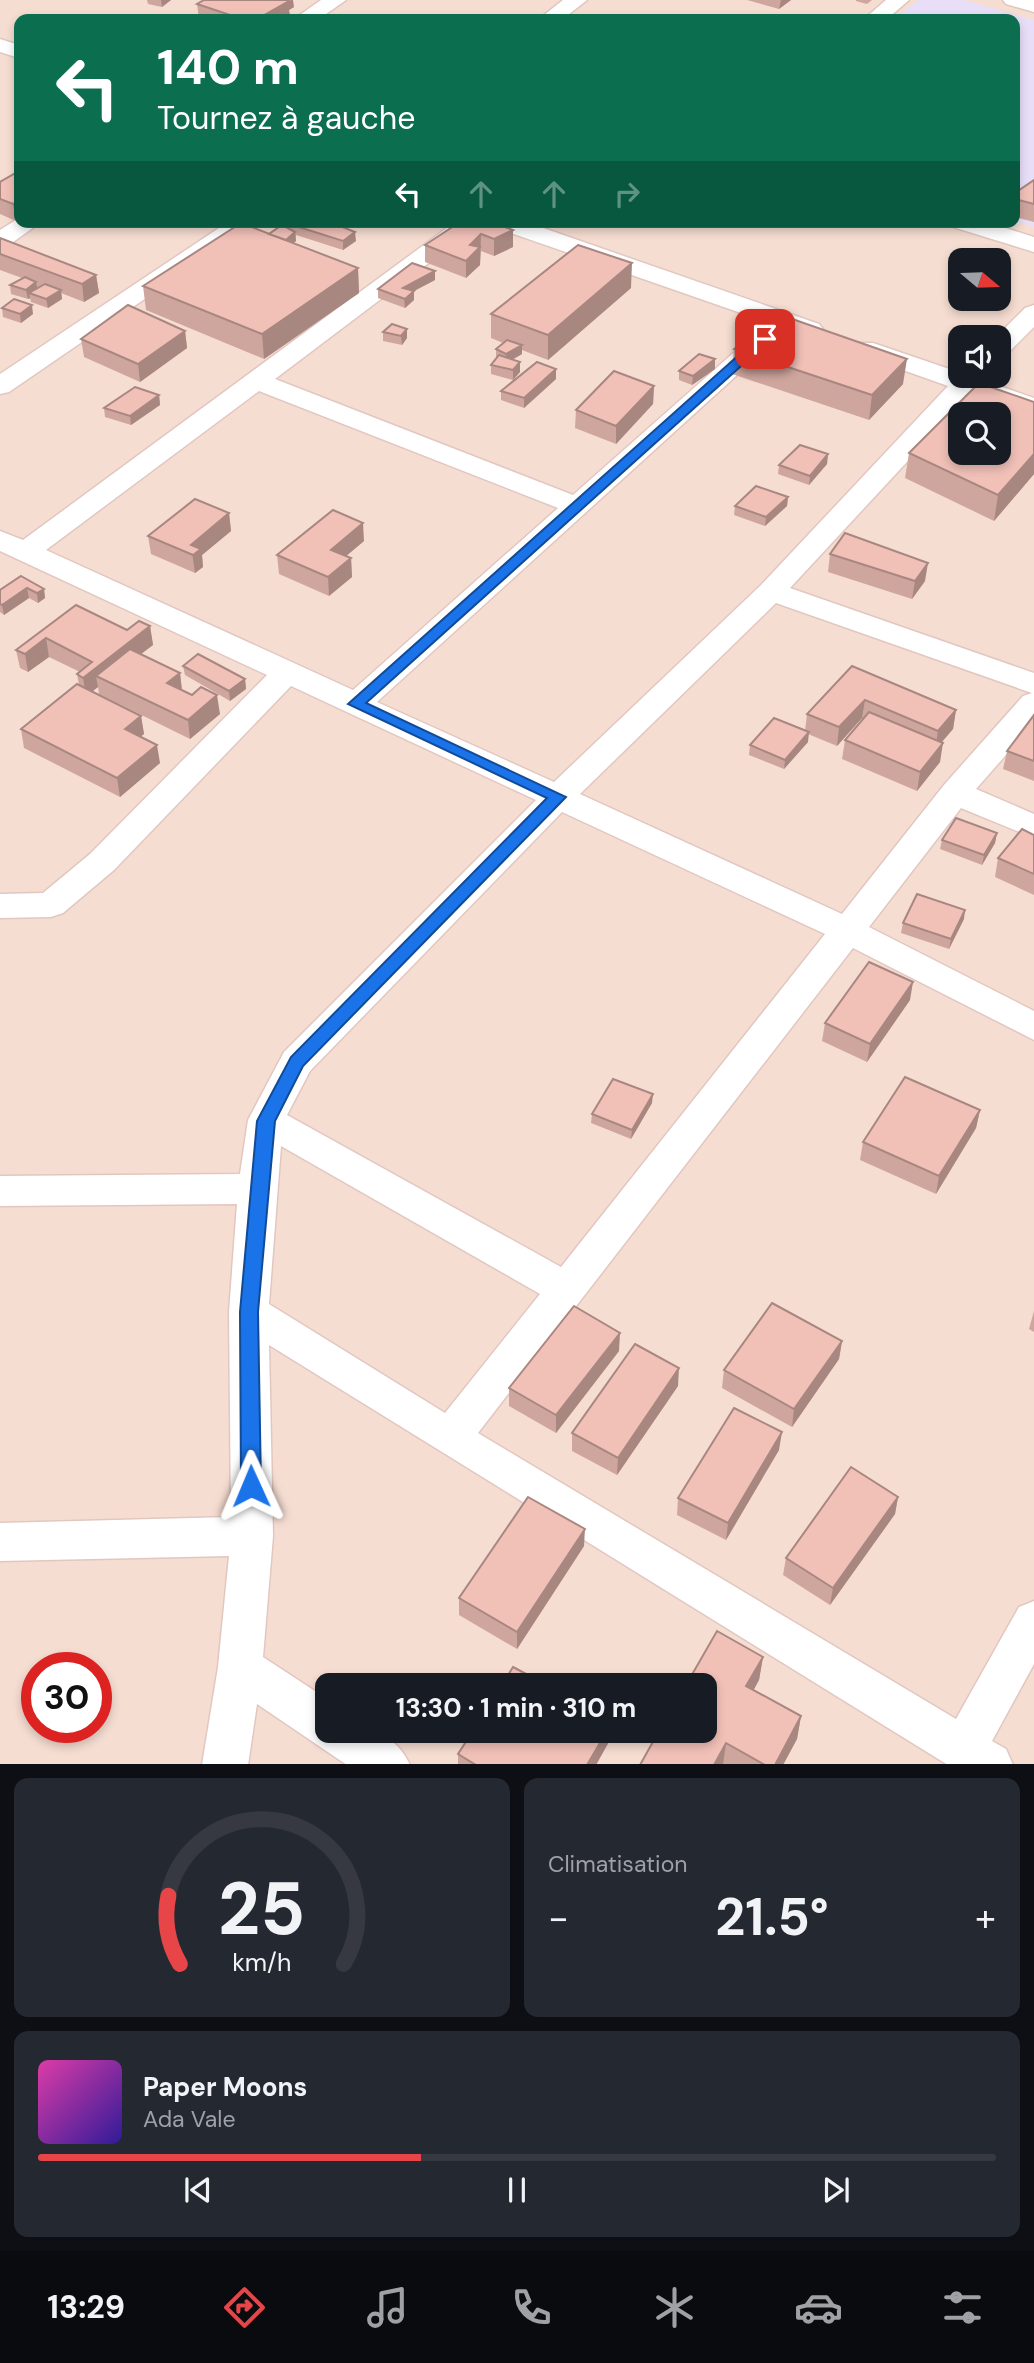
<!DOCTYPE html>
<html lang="fr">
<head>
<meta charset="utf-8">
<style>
  body { margin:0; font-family:"DM Sans",sans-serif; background:#242831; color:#f1f3f6; height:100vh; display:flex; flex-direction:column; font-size:26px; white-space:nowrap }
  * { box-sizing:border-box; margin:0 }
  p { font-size:23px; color:#9ea1a6 }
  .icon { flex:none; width:38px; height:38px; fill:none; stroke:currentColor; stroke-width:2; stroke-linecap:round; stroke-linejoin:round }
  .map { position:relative; height:1764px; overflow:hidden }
  .panel { display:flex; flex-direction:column; gap:14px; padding:14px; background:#0d0f14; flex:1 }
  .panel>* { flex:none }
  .banner { position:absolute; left:14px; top:14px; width:1006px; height:214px; border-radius:14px; box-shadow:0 4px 10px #0003; background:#0b6e4f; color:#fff; overflow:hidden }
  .needle { width:46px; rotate:109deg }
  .controls { position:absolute; left:948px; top:248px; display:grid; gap:14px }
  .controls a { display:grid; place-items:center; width:63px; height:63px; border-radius:14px; background:#171b24; box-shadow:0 4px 10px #0003; font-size:35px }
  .speed { position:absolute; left:21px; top:1652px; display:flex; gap:14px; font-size:35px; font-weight:700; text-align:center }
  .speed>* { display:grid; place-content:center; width:91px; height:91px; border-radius:50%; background:#171b24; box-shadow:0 4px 10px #0003; line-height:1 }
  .speed .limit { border:10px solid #d22; background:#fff; color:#111 }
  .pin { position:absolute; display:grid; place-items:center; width:60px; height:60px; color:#fff; margin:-30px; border-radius:14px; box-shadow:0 4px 10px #0006 }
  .me { position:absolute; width:77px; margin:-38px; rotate:359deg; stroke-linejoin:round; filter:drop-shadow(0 0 5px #0008) }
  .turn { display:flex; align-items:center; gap:24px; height:147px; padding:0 28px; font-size:32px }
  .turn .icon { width:91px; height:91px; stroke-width:2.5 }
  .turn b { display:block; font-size:49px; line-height:60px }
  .lanes { display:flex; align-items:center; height:66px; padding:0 28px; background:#0003; justify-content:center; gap:35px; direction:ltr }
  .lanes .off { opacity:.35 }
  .big { font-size:52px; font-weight:700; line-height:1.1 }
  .panel .tile { flex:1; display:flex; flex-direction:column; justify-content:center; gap:10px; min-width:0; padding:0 24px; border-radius:14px; background:#242831 }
  .panel .dial { align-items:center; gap:0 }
  .dial svg { height:182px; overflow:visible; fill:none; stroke:#363941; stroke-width:7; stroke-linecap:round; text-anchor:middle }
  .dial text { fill:#f1f3f6; stroke:none }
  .song { display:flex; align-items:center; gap:21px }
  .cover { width:84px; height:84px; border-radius:10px; background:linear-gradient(135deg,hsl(320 70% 55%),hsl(250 70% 35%)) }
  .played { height:7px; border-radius:4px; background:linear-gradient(90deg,#e74547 40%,#363941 40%) }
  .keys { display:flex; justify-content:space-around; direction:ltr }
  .heat { display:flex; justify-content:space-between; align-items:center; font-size:38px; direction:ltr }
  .panel .tiles { flex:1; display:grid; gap:14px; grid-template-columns:1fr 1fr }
  .tile:last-child { grid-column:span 2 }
  .trip { position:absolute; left:315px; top:1673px; width:402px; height:70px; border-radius:14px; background:#171b24; box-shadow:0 4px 10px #0003; font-weight:700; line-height:70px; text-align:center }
  .menu { display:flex; height:112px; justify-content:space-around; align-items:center; background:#090b0e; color:#9ea1a6 }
  .menu .icon { width:49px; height:49px }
  .menu .active { color:#e74547 }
  .menu b { font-size:32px; color:#f1f3f6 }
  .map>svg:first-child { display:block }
</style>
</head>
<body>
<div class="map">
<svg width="1034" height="1765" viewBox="0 0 1034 1765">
  <rect width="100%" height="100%" fill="#fcebe0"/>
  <path fill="#f6ddd2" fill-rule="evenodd" d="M0,0H1034V1764L0,1765ZM19,19H1015V222H19ZM961,261H999V299H961ZM961,338H999V376H961ZM961,415H999V453H961ZM37,1668H96V1727H37ZM327,1685H705V1731H327Z"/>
  <path fill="#e8def8" d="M918,0H964L1034,20V227L1015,221V19H894Z"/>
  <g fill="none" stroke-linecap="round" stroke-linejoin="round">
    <defs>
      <g id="street">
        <path d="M321,0H346L319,19H294Z"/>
        <path d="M563,0H587L563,19H539Z"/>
        <path d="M886,0H909L887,19H864Z"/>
        <path d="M1003,0H1034V12L1006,4Z"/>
        <path d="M0,39L19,45V58L0,52Z"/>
        <path d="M19,218V222H41L9,245L0,247V230Z"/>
        <path d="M228,222H257L9,392L0,394V374Z"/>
        <path d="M455,222H483L275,379L573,495L757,332H775L779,337L377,702L554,782L761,585L948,386L855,353L851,348L855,343H873L961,373V376H985L982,380L1034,398V415L970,394L790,588L1034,673V723L976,789L1034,814V838L961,808L869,927L1034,1011V1040L853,948L478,1433L956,1719L1019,1607L1034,1601V1664L992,1741L1006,1749L1013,1765H948L269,1345L273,1536L263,1657L327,1699V1731C363,1731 393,1727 410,1765H347L257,1704L248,1765H202L218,1667L229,1556L0,1561V1523L231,1517L229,1312L237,1204L0,1206V1176L240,1174L248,1120L284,1052L536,800L291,686L114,870L63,913L51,917L0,918V894L43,893L90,854L267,675L0,551V531L23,540ZM259,391L558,508L353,690L46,550ZM776,603L1032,693L1023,696L944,785L842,914L580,794ZM562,812L825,934L561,1267L287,1115L310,1071ZM281,1146L540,1294L445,1413L269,1304Z"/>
        <path d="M490,222H526L819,324L823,329L819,334H801L494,227Z"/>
        <path d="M949,222H987L1034,237V252L953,227Z"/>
        <path d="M1034,305V327L1008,353L999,356V338H995L1025,308Z"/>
      </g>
    </defs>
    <use href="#street" stroke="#e2c7c0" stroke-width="3"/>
    <use href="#street" fill="#fff" fill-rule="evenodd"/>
  </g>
  <g fill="#cfa69e">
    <path d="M147,0H171L162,7L148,4Z"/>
    <path d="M747,0H791L779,9Z"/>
    <path d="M856,0H872L867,4L856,1Z"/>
    <path d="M197,4L294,7L289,10L290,17L285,19H199Z"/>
    <path d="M19,171V219L16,221L0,214V182Z"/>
    <path d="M1034,180V222L1015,217V193Z"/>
    <path d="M282,222L356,241L343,250L296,235V241L294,243L358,268L359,293L264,359L146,310L143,286L269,234L283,225Z"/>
    <path d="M460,222L513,230V247L494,256L481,251L480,265L466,278L425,262V245Z"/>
    <path d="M0,238L96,275L99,293L84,302L61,293L62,299L48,308L31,302L30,298L28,299L11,294L10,285L22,278L0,270Z"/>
    <path d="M435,280L414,291V300L405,308L378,298V289Z"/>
    <path d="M631,288L548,360L522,350V354L512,360L520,362V372L513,380L491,374V365L496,358V349L503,343L491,338V314Z"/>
    <path d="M2,308L33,314L21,323L3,317Z"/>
    <path d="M407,329V338L402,345L383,341V332Z"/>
    <path d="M185,331L187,348L140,382L84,357L81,339Z"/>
    <path d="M734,349L903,384L869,420L732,374Z"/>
    <path d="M715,359V369L692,385L679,380V371Z"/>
    <path d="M556,379L524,408L501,400V391Z"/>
    <path d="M654,386L653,404L616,444L575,428L576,410Z"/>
    <path d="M159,395L160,405L131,425L105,417L104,408Z"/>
    <path d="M1034,402V474L994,521L905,478L909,453Z"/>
    <path d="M828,454L827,464L809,485L778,474L779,465Z"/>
    <path d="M788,497L787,506L765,526L734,515L735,506Z"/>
    <path d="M229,513L231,531L202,555L203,567L195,573L151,554L148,536Z"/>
    <path d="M364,541L346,556L351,558L352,577L329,596L279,574L277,555Z"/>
    <path d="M830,554L925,581L912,599L828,572Z"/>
    <path d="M21,576L44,589L45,598L38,603L29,598L4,615L0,612V590Z"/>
    <path d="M76,605L127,630L150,626L153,645L140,654L180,673L182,690L220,714L190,739L99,694L98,687L92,692L141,716L144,734L141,736L160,763L120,797L24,748L21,729L79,685L77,674L80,672L49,657L28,672L20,668L16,650Z"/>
    <path d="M183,666L245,679L246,689L230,701L185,675Z"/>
    <path d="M852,666L956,710L953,729L941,743L940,762L917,791L842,759L845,740L863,719L862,718L837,746L808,734V742L784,769L749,755L750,745L805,731L807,714Z"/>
    <path d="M1034,715V781L1003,769L1007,751Z"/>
    <path d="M997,833L995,843L982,865L940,849L942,840Z"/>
    <path d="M1034,835V895L995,877L998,858Z"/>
    <path d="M964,919L949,949L901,933L903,923Z"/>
    <path d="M910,1000L867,1062L822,1041L825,1023Z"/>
    <path d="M652,1103L631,1139L591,1123L592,1114Z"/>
    <path d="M980,1110L976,1128L936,1194L860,1160L863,1142Z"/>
    <path d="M1034,1311V1332L1029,1329Z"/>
    <path d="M842,1341L839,1359L792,1427L722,1388L724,1370Z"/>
    <path d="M619,1351L556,1433L509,1406V1388Z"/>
    <path d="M678,1386L617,1475L572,1451V1433Z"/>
    <path d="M779,1450L726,1540L677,1515L678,1498Z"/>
    <path d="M898,1497L895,1514L830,1605L783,1575L786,1558Z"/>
    <path d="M584,1546L517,1649L459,1615V1598Z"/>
    <path d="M763,1657L759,1680L753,1690L801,1716L797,1739L783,1765H640Z"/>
    <path d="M611,1738L596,1765H458V1754Z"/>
  </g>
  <g fill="#a98781">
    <path d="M161,0H171L162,7Z"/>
    <path d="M291,0H293L294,7L289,10L290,17L285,19H257Z"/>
    <path d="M781,0H791L779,9Z"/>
    <path d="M19,200V219L16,221L13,204Z"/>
    <path d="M513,230V247L494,256V239Z"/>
    <path d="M295,232L296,241L281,253L280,244Z"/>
    <path d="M355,232L356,241L343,250V241Z"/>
    <path d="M481,234L480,265L466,278V261L470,245Z"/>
    <path d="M632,263L631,288L548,360V335Z"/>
    <path d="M358,268L359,293L264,359L262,334Z"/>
    <path d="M435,271V280L414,291V300L405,308L403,288Z"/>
    <path d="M96,275L99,293L84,302L82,284Z"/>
    <path d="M36,282L38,291L29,293L30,298L28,299L26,290Z"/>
    <path d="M61,290L62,299L48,308L46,299Z"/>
    <path d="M32,305L33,314L21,323L20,314Z"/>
    <path d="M407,329V338L402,345L401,336Z"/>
    <path d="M185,331L187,348L140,382L138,364Z"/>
    <path d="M522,345V354L506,363V354Z"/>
    <path d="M715,359V369L692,385L693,376Z"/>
    <path d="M907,359L903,384L869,420L872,395Z"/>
    <path d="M520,362V372L513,380V370Z"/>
    <path d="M556,369V379L524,408V398Z"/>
    <path d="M654,386L653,404L616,444V426Z"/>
    <path d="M159,395L160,405L131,425L130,416Z"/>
    <path d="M828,454L827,464L809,485L810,476Z"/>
    <path d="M1034,454V474L994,521L998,495Z"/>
    <path d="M788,497L787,506L765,526L766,517Z"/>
    <path d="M229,513L231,531L202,555L203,567L195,573L191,545Z"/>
    <path d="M363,523L364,541L332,568L331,550Z"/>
    <path d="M351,558L352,577L329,596L328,577Z"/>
    <path d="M928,563L925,581L912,599L915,581Z"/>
    <path d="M27,588L29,598L4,615L2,605Z"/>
    <path d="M44,589L45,598L38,603L37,593Z"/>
    <path d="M150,626L153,645L106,681L96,676L98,687L86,696L83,678Z"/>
    <path d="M46,638L49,657L28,672L25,654Z"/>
    <path d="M180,673L182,691L167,683Z"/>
    <path d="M245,679L246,689L230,701L229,691Z"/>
    <path d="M217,695L220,714L190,739L188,720Z"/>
    <path d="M865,700L862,718L837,746L839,727Z"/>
    <path d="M956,710L953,729L935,750L938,731Z"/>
    <path d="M141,716L144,734L128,747L125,729Z"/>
    <path d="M809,732L808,742L784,769L785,760Z"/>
    <path d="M943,743L940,762L917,791L920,772Z"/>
    <path d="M157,745L160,763L120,797L117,778Z"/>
    <path d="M997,833L995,843L982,865L984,855Z"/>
    <path d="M965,910L964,919L949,949L951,939Z"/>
    <path d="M913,982L910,1000L867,1062L870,1044Z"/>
    <path d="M653,1094L652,1103L631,1139L632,1130Z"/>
    <path d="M980,1110L976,1128L936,1194L939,1176Z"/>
    <path d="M620,1333L619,1351L556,1433V1415Z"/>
    <path d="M842,1341L839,1359L792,1427L794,1409Z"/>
    <path d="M679,1368L678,1386L617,1475L618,1458Z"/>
    <path d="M782,1432L779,1450L726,1540L728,1523Z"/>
    <path d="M898,1497L895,1514L830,1605L833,1588Z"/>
    <path d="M585,1529L584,1546L517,1649V1632Z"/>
    <path d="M763,1657L759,1680L743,1710L746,1686Z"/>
    <path d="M801,1716L797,1739L783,1765H775Z"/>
    <path d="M607,1731H612L611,1738L596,1765H587Z"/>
    <path d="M726,1743L723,1765H714Z"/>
  </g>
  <g fill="#f1c1b8" stroke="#a98781" stroke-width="2" fill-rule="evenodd">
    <path d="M204,0H287L289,1L257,19H242L197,4Z"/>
    <path d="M19,171V200L13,204L0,199V182Z"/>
    <path d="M1034,180V204L1015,199V193Z"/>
    <path d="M283,222H330L355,232L343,241Z"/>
    <path d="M460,222H491L513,230L494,239L481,234L470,245L480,247L466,261L425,245Z"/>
    <path d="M241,223L358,268L262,334L143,286Z"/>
    <path d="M282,225L295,232L286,240L269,234Z"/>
    <path d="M0,238L96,275L82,284L0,254Z"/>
    <path d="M578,245L632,263L548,335L491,314Z"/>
    <path d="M412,263L435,271L403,288L414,291L405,299L378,289Z"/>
    <path d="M25,277L36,282L26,290L10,285Z"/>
    <path d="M45,284L61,290L46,299L29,293Z"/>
    <path d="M14,299L32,305L20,314L2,308Z"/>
    <path d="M128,305L185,331L138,364L81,339Z"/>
    <path d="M775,313L907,359L872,395L734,349Z"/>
    <path d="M392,324L407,329L401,336L383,332Z"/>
    <path d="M507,340L522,345L506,354L496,349Z"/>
    <path d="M699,354L715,359L693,376L679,371Z"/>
    <path d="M499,355L520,362L513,370L491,365Z"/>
    <path d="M537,362L556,369L524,398L501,391Z"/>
    <path d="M614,371L654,386L616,426L576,410Z"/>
    <path d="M979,383L1034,402V454L998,495L909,453ZM961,415H999V453H961Z"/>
    <path d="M135,387L159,395L130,416L104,408Z"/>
    <path d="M800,445L828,454L810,476L779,465Z"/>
    <path d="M756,486L788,497L766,517L735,506Z"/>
    <path d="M195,499L229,513L191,545L201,549L193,555L148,536Z"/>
    <path d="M333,510L363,523L331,550L351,558L328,577L277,555Z"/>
    <path d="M845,533L928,563L915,581L830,554Z"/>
    <path d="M21,576L44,589L37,593L27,588L2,605L0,604V590Z"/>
    <path d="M76,605L127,630L139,621L150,626L83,678L77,674L92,662L46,638L25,654L16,650Z"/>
    <path d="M130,649L180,673L167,683L192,695L201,687L217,695L188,720L96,676Z"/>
    <path d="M198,654L245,679L229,691L183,666Z"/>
    <path d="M852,666L956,710L938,731L865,700L839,727L807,714Z"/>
    <path d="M77,684L141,716L125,729L157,745L117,778L21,729Z"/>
    <path d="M869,712L943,743L920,772L845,740Z"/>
    <path d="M1034,715V761L1007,751Z"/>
    <path d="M774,718L809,732L785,760L750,745Z"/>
    <path d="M956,818L997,833L984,855L942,840Z"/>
    <path d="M1022,829L1034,835V874L998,858Z"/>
    <path d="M917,894L965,910L951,939L903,923Z"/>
    <path d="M869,962L913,982L870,1044L825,1023Z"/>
    <path d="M905,1077L980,1110L939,1176L863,1142Z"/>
    <path d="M613,1079L653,1094L632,1130L592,1114Z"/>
    <path d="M772,1303L842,1341L794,1409L724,1370Z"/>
    <path d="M574,1306L620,1333L556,1415L509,1388Z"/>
    <path d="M635,1344L679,1368L618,1458L572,1433Z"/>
    <path d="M734,1408L782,1432L728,1523L678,1498Z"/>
    <path d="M851,1467L898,1497L833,1588L786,1558Z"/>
    <path d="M528,1497L585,1529L517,1632L459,1598Z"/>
    <path d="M717,1631L763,1657L746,1686L801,1716L775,1765H765L726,1743L714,1765H640L659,1731H705V1685H686Z"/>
    <path d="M513,1667L547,1685H502Z"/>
    <path d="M473,1731H607L587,1765H476L458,1754Z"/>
  </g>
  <path fill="#1a73e8" stroke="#114b97" stroke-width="2" d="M760,336L771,339L366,703L566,797L303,1066L275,1121L258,1312L261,1486L259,1493L251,1495L244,1493L241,1486L240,1312L257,1121L291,1057L547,798L348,704Z"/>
</svg>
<div class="controls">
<a><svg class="needle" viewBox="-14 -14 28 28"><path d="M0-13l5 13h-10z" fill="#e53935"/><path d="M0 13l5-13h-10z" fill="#9ea1a6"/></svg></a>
<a><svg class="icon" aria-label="sound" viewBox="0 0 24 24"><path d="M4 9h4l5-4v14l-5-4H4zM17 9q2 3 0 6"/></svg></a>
<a><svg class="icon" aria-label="search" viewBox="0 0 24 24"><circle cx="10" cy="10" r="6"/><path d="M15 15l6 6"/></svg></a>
</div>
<div class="speed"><div class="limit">30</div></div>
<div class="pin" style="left:765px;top:339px;background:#d93025"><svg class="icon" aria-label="arrive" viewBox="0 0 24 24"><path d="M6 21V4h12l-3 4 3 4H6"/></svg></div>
<svg class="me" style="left:251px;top:1486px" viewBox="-20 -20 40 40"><path d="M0-17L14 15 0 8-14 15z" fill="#1a73e8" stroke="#fff" stroke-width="4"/></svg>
<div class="trip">13:30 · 1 min · 310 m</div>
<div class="banner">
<div class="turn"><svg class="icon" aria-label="left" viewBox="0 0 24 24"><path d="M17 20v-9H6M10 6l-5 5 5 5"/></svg><div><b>140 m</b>Tournez à gauche</div></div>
<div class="lanes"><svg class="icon" aria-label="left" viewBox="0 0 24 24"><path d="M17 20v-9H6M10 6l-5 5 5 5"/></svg><svg class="icon off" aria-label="ahead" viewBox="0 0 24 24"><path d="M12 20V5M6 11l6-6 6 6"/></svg><svg class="icon off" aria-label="ahead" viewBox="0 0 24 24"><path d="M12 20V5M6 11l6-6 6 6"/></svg><svg class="icon off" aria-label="right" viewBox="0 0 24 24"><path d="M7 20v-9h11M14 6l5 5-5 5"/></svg></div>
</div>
</div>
<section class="panel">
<div class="tiles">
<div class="tile dial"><svg viewBox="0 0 100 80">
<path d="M14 69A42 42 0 1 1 86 69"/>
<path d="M14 69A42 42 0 0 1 9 39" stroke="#e74547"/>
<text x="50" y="56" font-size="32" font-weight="700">25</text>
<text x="50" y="72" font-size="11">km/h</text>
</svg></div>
<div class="tile"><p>Climatisation</p>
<div class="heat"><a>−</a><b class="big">21.5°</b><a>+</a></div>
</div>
<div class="tile">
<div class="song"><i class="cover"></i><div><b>Paper Moons</b><p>Ada Vale</p></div></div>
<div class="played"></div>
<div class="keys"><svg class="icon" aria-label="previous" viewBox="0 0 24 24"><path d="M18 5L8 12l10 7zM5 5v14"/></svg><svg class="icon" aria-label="pause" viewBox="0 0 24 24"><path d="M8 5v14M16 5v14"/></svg><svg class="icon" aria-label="next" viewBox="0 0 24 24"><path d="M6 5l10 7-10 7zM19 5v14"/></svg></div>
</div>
</div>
</section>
<nav class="menu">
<b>13:29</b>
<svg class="icon active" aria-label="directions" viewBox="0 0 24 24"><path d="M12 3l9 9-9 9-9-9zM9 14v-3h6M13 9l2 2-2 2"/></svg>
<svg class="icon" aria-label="music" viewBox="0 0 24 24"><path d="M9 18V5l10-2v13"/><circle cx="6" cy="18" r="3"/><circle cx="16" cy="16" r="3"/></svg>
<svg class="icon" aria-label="phone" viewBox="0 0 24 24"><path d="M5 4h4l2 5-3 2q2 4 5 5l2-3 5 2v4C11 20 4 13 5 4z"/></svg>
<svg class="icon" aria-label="climate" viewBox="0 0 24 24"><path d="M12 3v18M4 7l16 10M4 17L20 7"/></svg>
<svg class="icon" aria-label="car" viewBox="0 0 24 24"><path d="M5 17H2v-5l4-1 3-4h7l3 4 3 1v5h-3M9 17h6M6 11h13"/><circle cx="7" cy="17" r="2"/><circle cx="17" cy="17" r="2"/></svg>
<svg class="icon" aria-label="filters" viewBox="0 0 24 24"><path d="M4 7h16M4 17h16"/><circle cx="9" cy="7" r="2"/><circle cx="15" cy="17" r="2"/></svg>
</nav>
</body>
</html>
